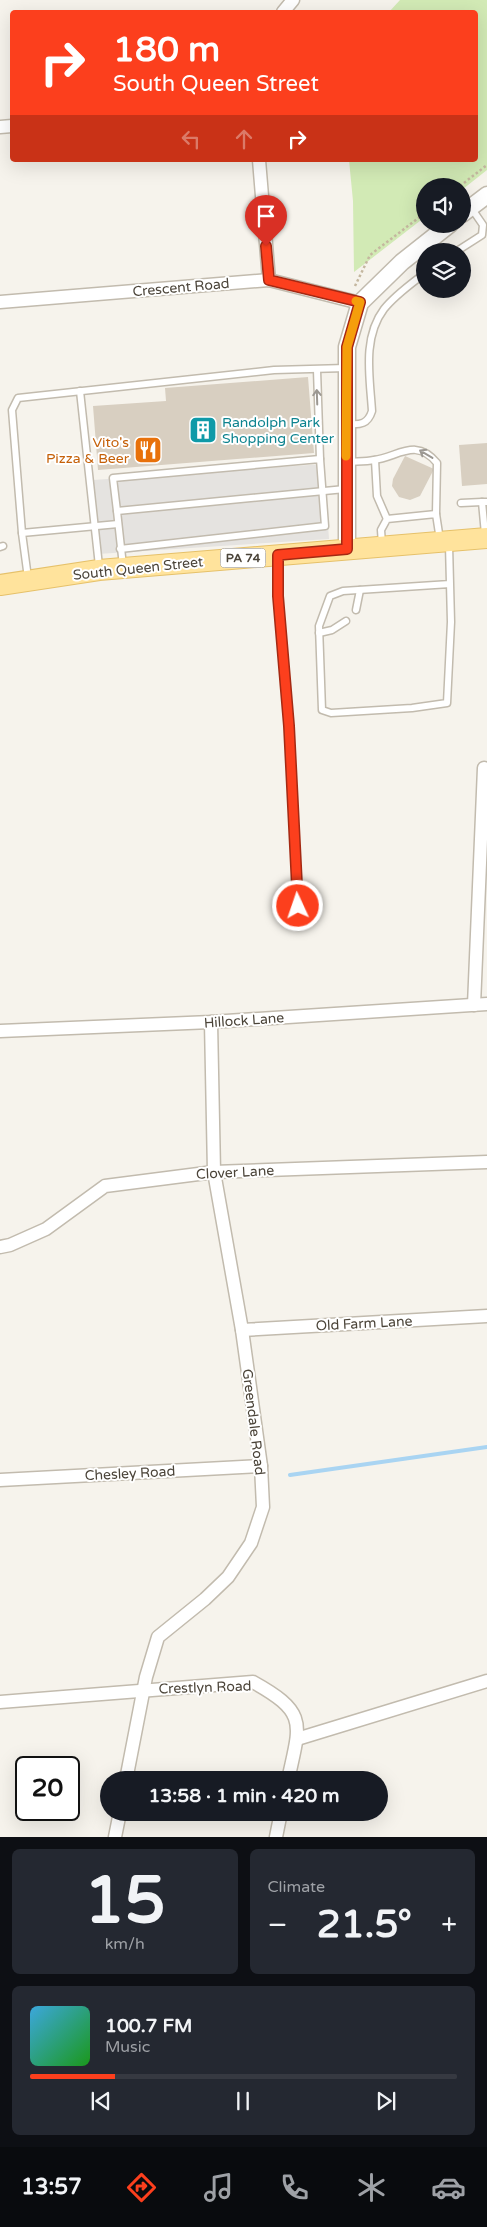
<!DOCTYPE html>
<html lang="en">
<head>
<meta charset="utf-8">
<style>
  body { margin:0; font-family:"Varela Round",sans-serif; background:#242831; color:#f1f3f6; height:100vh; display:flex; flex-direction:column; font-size:19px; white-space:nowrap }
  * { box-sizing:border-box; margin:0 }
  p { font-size:16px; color:#9ea1a6 }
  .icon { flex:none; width:28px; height:28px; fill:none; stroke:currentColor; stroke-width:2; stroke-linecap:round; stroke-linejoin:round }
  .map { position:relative; height:1837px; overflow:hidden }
  .sheet { display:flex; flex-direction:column; gap:12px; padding:12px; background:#0d0f14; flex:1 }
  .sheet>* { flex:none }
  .hud { position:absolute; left:10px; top:10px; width:468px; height:152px; border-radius:5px; box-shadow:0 5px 20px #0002; background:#fc3f1d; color:#fff; overflow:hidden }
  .fabs { position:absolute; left:416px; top:178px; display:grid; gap:10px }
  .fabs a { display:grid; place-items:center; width:55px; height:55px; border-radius:50%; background:#171b24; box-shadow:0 5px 20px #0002; font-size:25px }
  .speed { position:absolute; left:15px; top:1756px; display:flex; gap:10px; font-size:25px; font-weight:700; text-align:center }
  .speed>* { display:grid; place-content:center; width:65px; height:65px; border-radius:50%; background:#171b24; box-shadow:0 5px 20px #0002; line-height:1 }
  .speed .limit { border:2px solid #111; border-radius:8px; background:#fff; color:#111 }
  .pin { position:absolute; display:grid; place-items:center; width:42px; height:42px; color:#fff; margin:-51px -21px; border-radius:50% 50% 50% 0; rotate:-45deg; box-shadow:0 0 5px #0007 }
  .pin .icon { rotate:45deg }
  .me { position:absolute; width:55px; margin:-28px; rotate:357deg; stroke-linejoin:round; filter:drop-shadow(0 0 4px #0008) }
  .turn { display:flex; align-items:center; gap:18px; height:105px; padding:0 20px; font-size:22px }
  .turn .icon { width:65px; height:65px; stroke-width:2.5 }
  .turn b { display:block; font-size:35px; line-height:42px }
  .lanes { display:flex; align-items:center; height:48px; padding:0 20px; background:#0003; justify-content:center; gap:25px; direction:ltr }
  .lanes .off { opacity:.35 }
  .big { font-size:38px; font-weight:800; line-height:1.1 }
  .sheet .card { flex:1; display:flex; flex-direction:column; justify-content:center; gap:8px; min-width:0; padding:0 18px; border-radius:8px; background:#242831 }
  .sheet .dial { align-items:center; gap:0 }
  .dial b { font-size:65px; line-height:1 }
  .song { display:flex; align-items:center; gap:15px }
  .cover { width:60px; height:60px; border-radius:8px; background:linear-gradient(135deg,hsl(200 70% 55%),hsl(120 70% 35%)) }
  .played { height:5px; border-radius:2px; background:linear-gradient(90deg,#fc3f1d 20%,#363941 20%) }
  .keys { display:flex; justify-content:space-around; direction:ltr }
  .heat { display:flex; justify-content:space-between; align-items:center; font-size:28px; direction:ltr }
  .sheet .tiles { flex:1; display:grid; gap:12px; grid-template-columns:1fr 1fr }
  .card:last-child { grid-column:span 2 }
  .trip { position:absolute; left:100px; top:1771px; width:288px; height:50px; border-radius:25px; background:#171b24; box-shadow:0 5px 20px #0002; font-weight:800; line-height:50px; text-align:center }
  .tab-bar { display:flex; height:80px; justify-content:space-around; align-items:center; background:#090b0e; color:#9ea1a6 }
  .tab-bar .icon { width:35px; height:35px }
  .tab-bar .on { color:#fc3f1d }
  .tab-bar b { font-size:22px; color:#f1f3f6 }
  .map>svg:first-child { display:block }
</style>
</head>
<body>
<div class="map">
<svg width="487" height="1837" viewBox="0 0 487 1837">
  <rect width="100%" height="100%" fill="#f6f3ec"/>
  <path fill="#d2eab5" d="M400,0H487V170L463,189L462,186H425V217L354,272L353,201L349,160H475V12H389Z"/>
  <path fill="#e5e3e0" d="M324,464L329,539L98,554L93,480Z"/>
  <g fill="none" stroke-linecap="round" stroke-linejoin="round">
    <path stroke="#a9d4f2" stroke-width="4" d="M290,1475L487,1447"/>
  </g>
  <g fill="#d8cfc1">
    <path d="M308,377L314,453L98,470L93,406L166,401L165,388Z"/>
    <path d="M487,443V484L462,486L459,445Z"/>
    <path d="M405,456L434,469L420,496L410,500L399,497L392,486L393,479Z"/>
  </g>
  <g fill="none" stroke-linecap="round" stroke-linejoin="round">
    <defs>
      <g id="service">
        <path d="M457,251L482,235L483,225L472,209"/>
        <path d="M317,370L320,459"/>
        <path d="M80,391L99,566"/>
        <path d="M349,424C360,425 368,424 372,411C370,378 362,338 384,309C395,295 411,284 425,273"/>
        <path d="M375,460L377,496L387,519"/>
        <path d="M346,462C355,461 365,462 374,460C398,457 416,437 437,463L436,514"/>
        <path d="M461,503L482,502"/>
        <path d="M117,511L113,478L320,459L325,526L120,549"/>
        <path d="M22,533L12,410L18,398L274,370L346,368"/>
        <path d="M485,534L482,502H487"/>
        <path d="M382,544L381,530L387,519L436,514L440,540"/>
        <path d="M449,545L451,622L447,703L412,708L331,713L322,710L319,626L330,596L343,591L450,584"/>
        <path d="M0,547L3,546"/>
        <path d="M278,559V596L289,726L298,907"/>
        <path d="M123,566L117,511L345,489"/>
        <path d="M28,578L22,533L118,524"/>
        <path d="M356,610L360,590"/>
        <path d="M319,633L332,630L346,621"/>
      </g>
      <g id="minor">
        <path d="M283,12L293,0"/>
        <path d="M0,127L12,126"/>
        <path d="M259,160L269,280"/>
        <path d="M0,302L269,280L360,303"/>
        <path d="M474,1005L484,768"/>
        <path d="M0,1031L211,1022L487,1004"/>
        <path d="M0,1247L10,1245L46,1229L105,1186L214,1172L487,1162"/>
        <path d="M242,1330L487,1316"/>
        <path d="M0,1480L261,1466"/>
        <path d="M0,1702L253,1682C309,1713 300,1724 288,1780"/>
        <path d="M297,1739L487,1681"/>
        <path d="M126,1780L146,1677L158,1637L205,1599L228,1577L251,1543L263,1507L261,1466L242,1330L214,1172L211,1022"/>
        <path d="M115,1837L120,1812"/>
        <path d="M276,1837L281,1812"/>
      </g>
      <g id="tertiary">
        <path d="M462,214L487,195"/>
        <path d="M347,549V347L360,303L402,262L450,224"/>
      </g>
      <path id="primary" d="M0,585L99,570L487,538"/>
    </defs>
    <use href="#service" stroke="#c2bbae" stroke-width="9"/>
    <use href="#minor" stroke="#c2bbae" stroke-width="15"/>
    <use href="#tertiary" stroke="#c2bbae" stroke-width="19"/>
    <use href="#primary" stroke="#e6c16a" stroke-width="22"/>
    <g stroke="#c4b79f" stroke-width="2.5" stroke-dasharray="2.5 2.5" stroke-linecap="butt">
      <path d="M460,186L487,165"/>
      <path d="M355,286L370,255L425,213"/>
    </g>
    <use href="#service" stroke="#fff" stroke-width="6"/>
    <use href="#minor" stroke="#fff" stroke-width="12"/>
    <use href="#tertiary" stroke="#fff" stroke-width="16"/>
    <use href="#primary" stroke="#ffe39c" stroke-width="20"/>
  </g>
  <defs><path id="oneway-shaft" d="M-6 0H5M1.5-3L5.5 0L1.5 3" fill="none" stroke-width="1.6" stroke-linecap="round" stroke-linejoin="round" transform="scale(1.25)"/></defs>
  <g stroke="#9c9892">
    <use href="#oneway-shaft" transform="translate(317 397) rotate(-92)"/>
    <use href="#oneway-shaft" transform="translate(426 454) rotate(-149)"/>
  </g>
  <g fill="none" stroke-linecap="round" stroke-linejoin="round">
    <defs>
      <path id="route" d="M266,246L269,280L360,302L347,347V549L278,555V596L289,726L298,906"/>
    </defs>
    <use href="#route" stroke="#a42913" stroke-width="12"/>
    <use href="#route" stroke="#fc3f1d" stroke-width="9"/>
    <path stroke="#f59e0b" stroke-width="9" d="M346,456L347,347L360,302L356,301"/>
  </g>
  <defs>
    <symbol id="building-square" viewBox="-11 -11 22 22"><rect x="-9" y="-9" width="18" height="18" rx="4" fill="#0f9aa8" stroke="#fff"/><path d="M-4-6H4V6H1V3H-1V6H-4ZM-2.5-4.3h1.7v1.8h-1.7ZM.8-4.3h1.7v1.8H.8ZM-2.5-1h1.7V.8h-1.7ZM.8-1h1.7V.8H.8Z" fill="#fff"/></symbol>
    <symbol id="restaurant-square" viewBox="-11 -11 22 22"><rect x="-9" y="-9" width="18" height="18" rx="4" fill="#e8710a" stroke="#fff"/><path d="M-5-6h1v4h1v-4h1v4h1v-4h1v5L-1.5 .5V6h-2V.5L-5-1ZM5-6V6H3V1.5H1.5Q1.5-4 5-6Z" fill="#fff"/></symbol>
  </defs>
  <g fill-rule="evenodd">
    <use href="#building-square" x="187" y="414" width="32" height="32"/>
    <use href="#restaurant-square" x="132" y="434" width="32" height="32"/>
  </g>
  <g text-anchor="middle" stroke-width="4" stroke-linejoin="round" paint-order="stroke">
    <rect fill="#fff" stroke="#817c74" stroke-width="1" x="220.5" y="548.5" width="45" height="19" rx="4"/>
    <g font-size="12" font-weight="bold" fill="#4b4439">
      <text x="243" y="562">PA 74</text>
    </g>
    <g font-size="14" fill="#4b4439" stroke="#fff">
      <text transform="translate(181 287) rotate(-5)" y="5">Crescent Road</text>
      <text transform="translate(138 568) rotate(-6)" y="5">South Queen Street</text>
      <text transform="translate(244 1020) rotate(-4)" y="5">Hillock Lane</text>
      <text transform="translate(235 1172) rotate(-3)" y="5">Clover Lane</text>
      <text transform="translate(364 1323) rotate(-3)" y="5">Old Farm Lane</text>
      <text transform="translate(254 1422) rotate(83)" y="5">Greendale Road</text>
      <text transform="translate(130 1473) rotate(-3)" y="5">Chesley Road</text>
      <text transform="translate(205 1687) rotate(-2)" y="5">Crestlyn Road</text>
    </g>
    <g font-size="14" fill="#0d838f" stroke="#fff" text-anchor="start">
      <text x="222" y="427">Randolph Park<tspan x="222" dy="16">Shopping Center</tspan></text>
    </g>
    <g font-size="14" fill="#c56008" stroke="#fff" text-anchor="end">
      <text x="129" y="447">Vito's<tspan x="129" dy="16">Pizza &amp; Beer</tspan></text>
    </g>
  </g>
</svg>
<div class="fabs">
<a><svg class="icon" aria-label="sound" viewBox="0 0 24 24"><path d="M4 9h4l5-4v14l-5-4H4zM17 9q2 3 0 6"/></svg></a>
<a><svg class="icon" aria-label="layers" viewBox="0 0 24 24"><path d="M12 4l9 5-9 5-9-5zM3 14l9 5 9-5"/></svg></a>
</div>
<div class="speed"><div class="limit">20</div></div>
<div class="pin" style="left:266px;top:246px;background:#d93025"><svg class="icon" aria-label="arrive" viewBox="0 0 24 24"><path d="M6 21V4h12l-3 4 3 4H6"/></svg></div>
<svg class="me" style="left:298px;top:906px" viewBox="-20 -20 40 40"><circle r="17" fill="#fc3f1d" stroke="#fff" stroke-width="3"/><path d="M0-11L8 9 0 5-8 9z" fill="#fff"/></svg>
<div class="trip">13:58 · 1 min · 420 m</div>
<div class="hud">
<div class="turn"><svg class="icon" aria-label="right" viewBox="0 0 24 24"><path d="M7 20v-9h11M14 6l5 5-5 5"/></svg><div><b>180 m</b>South Queen Street</div></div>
<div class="lanes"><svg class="icon off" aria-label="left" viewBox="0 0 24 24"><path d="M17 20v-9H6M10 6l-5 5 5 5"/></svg><svg class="icon off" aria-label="ahead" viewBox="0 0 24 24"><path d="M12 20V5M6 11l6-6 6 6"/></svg><svg class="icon" aria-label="right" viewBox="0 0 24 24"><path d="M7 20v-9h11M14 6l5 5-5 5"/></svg></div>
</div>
</div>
<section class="sheet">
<div class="tiles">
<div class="card dial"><b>15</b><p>km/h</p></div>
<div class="card"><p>Climate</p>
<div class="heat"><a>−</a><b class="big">21.5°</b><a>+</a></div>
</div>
<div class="card">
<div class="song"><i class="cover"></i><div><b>100.7 FM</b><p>Music</p></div></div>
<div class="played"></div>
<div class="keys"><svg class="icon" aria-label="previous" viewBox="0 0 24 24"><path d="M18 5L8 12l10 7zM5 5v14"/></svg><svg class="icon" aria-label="pause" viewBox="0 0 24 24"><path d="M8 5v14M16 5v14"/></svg><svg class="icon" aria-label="next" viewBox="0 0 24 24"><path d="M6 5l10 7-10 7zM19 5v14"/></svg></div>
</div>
</div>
</section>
<nav class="tab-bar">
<b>13:57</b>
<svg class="icon on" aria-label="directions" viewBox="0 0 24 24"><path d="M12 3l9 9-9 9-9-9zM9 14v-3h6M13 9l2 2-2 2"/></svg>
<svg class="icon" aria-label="music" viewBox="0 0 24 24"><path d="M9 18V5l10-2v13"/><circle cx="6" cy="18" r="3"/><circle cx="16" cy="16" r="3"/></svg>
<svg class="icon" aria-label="phone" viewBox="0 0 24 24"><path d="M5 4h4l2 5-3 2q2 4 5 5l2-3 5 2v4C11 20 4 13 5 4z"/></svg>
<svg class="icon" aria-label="climate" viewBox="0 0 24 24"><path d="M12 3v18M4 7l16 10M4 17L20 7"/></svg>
<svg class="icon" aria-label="car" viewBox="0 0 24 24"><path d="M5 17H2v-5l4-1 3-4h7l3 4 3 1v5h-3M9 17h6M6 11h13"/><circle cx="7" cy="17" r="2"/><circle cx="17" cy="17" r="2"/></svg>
</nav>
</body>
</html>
